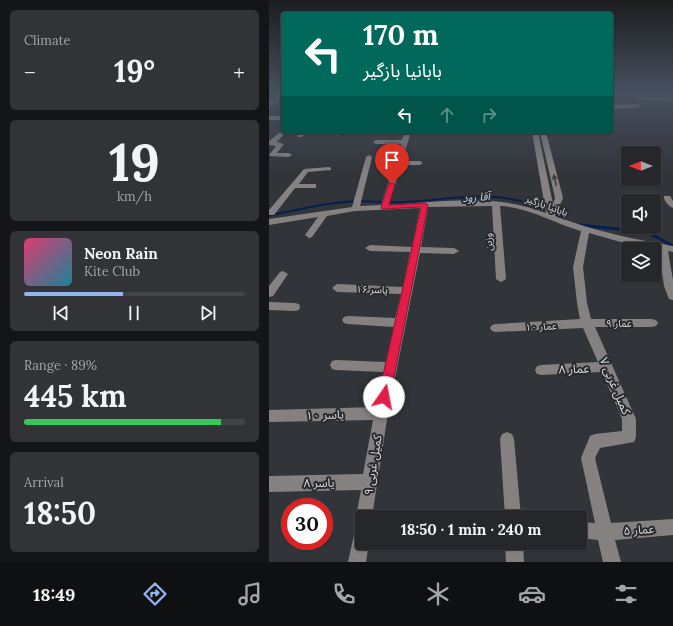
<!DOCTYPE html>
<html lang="en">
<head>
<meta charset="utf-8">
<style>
  body { margin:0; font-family:Lora,"Noto Sans Arabic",serif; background:#313337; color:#f1f3f6; height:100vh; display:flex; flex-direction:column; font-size:15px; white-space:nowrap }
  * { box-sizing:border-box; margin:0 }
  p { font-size:13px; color:#a3a5a9 }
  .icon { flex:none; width:22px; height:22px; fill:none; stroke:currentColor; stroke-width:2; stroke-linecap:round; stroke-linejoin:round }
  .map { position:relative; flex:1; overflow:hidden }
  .sheet { display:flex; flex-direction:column; gap:10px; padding:10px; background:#141518; width:269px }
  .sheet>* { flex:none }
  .banner { position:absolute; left:12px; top:12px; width:332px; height:122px; border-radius:4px; box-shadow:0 1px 3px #0004,0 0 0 1px #424447; background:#00695c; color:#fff; overflow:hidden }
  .needle { width:26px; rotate:270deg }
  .tools { position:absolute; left:352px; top:146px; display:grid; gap:8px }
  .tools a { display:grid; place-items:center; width:40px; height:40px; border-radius:4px; background:#25272b; box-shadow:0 1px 3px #0004,0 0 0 1px #424447; font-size:20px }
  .speed { position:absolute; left:12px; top:498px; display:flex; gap:8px; font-size:20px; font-weight:700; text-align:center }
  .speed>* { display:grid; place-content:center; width:52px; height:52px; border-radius:50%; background:#25272b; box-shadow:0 1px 3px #0004,0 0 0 1px #424447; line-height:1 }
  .speed .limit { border:6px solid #d22; background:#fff; color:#111 }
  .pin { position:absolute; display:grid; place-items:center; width:34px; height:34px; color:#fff; margin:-41px -17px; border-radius:50% 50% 50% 0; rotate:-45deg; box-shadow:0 0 4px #0007 }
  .pin .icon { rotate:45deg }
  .me { position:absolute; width:44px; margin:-22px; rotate:12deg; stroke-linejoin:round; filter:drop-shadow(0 0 3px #0008) }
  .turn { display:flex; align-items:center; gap:14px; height:84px; padding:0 16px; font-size:18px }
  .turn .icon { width:52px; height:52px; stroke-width:2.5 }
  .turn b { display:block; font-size:28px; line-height:34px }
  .lanes { display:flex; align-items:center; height:38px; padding:0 16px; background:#0003; justify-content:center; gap:20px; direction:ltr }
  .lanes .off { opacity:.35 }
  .big { font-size:30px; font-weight:700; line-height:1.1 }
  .sheet .card { flex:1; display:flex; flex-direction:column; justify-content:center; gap:6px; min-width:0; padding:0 14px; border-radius:6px; background:#313337 }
  .sheet .dial { align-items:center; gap:0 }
  .dial b { font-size:52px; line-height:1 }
  .song { display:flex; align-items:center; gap:12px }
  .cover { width:48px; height:48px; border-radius:6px; background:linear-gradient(135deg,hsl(340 70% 55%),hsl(190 70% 35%)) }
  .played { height:4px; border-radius:2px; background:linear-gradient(90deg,#95b2f1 45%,#424447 45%) }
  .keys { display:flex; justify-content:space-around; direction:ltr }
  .heat { display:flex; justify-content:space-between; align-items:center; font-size:22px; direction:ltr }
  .charge { height:6px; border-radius:3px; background:linear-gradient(90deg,#34c759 89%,#424447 0) }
  .trip { position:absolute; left:86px; top:510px; width:232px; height:40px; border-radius:4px; background:#25272b; box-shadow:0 1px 3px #0004,0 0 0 1px #424447; font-weight:700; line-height:40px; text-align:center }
  .tabs { display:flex; height:64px; justify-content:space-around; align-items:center; background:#0f1011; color:#a3a5a9 }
  .tabs .icon { width:28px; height:28px }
  .tabs .current { color:#95b2f1 }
  .tabs b { font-size:18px; color:#f1f3f6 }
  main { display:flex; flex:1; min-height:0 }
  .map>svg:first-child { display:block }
</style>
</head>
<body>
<main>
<section class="sheet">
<div class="card"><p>Climate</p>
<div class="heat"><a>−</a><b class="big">19°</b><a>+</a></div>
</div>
<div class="card dial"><b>19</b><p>km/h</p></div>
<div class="card">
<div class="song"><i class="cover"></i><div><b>Neon Rain</b><p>Kite Club</p></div></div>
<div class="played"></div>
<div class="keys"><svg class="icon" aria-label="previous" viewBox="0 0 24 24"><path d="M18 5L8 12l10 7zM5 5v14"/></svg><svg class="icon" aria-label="pause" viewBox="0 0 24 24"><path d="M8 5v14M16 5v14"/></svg><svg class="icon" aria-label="next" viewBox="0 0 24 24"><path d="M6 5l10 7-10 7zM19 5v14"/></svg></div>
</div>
<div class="card"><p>Range · 89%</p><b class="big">445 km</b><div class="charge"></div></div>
<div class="card"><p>Arrival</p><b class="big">18:50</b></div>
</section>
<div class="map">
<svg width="404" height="562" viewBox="0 0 404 562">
  <rect width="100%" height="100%" fill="#313439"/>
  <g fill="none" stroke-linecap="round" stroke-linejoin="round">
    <path stroke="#041f51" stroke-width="2" d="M0,215C25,211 50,204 75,202C96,200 116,203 136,202C190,199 236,186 285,215"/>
    <g stroke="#041f51" stroke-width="3">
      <path d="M284,214L292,219"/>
      <path d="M0,215L5,214"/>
      <path d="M310,225L378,232L404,246"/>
    </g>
    <g fill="#858181" fill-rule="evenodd">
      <path d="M9,94L14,95L0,108V103Z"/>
      <path d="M360,94H366L373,97H404V101L372,100Z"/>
      <path d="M342,105L369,104L372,106L369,108L342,109Z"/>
      <rect x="0" y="116" width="14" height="4"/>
      <path d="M14,130V132H17L8,142L15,144L8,153H20L23,155L20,157L1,156L0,155L7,146L0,145V141Z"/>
      <path d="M32,132H38L33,137H29L28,136Z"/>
      <path d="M68,132H74L69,136L66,134Z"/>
      <path d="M136,132H142L133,161H151L154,163L151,165H132L120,205C172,202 227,193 277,213L263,132H269L284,204L286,198L271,132H277L294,198L286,216C325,231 364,239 404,246V252L399,251L404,280V300L400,299L395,286L390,249L355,243L320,233L314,267L318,303L322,319H383L387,320L389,323L387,326L383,327H326L367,419V437L365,442L331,448L326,458L342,523L404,519V535L346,540L352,562H334L329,540L311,538V522L326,523L312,458L321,436L326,434L353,431V419L333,372L272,375L268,374L266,370L268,366L272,365L329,362L314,328L227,332L223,331L221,328L223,325L227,324L311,319L308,303L304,267L312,231C284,223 260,207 231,206L237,279L232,282L227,279L223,206L159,207L152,247L185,248L190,251L185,254L151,253L119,413L103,517H93V543H100L97,562H79L87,526L92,524L89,523L87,517L92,490L0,492V476L94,474L104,420L0,422V410L107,407L114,372L67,370L63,369L61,365L63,361L67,360L117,362L125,327L79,324L75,323L73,320L75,317L79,316L126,318L132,294L68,292L63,288L68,284L134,287L141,252L101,251L96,248L101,245L143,247L151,208L86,211L58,216L43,237L40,238L36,235L49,217L0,225V219L83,207L97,157L100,155L103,157L91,206L112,205L132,144H107L104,142L107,140H133Z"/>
      <path d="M60,167L62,168V170L39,172L30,184H47V188H26L5,215H0V210L35,169Z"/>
      <path d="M395,196H401L404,201V208C400,207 394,200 395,196Z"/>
      <path d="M14,271L19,274L4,296L0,297V286L11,272Z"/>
      <path d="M0,302L26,303L30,304L31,307L30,310L26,311L0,310Z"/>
      <path d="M238,432L243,434L245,439L252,517H236L231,439L233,434Z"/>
      <path d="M236,543H254L255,562H237Z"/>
    </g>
  </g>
  <defs><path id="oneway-solid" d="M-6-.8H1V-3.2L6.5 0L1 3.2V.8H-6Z"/></defs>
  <use fill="#3f4044" href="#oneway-solid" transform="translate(286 180) rotate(-103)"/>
  <linearGradient id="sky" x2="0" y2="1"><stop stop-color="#1b1d1f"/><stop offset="0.54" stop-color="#48505f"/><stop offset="1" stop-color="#48505f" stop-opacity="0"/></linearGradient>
  <rect width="404" height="173" fill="url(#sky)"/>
  <path fill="#e11d48" stroke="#92132f" d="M120,183L126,184L120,205L156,203L159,205L121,397L120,401L115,403L111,401L109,397L152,207L113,209L112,207Z"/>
  <g text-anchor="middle" stroke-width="4" stroke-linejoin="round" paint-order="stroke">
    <g font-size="10" fill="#d7d9dc" stroke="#282a2f">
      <text transform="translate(278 205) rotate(20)" y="4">بابانیا بازگیر</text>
      <text transform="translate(219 242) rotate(-94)" y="4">وزین</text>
      <text transform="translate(103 289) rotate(2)" y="4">یاسر ۱۶</text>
      <text x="350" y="327">عمار ۹</text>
      <text transform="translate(272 326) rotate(-3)" y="4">عمار ۱۰</text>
    </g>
    <g font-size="11" font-style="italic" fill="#c1d5f7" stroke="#282a2f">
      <text transform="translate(207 197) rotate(-4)" y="4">آقا رود</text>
    </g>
    <g font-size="12" fill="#d7d9dc" stroke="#282a2f">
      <text transform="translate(305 369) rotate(-2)" y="4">عمار ۸</text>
      <text transform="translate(346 386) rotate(67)" y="4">کمیل غربی ۷</text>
      <text transform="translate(56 415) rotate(-2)" y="4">یاسر ۱۰</text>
      <text transform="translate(104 465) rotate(-81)" y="4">کمیل غربی ۹</text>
      <text transform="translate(50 483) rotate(-1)" y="4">یاسر ۸</text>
      <text transform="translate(370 530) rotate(-4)" y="4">عمار ۵</text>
    </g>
  </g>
</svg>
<div class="tools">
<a><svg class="needle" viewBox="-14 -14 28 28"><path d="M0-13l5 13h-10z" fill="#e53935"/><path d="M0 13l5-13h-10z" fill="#a3a5a9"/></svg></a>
<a><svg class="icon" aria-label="sound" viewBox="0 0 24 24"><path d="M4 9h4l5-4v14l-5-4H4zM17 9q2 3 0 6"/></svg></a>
<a><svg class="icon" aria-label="layers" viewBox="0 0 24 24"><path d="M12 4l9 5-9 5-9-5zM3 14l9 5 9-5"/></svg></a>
</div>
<div class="speed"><div class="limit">30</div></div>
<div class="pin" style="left:123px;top:184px;background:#d93025"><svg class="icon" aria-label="arrive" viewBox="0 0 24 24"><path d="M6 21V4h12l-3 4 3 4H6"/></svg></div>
<svg class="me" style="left:115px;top:397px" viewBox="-20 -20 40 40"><circle r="19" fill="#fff"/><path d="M0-13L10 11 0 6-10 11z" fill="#e11d48"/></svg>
<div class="trip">18:50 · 1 min · 240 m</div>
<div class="banner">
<div class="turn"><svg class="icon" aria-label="left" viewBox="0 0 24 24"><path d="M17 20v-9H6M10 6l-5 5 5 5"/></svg><div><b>170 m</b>بابانیا بازگیر</div></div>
<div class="lanes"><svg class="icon" aria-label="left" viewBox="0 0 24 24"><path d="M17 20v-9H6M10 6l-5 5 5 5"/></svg><svg class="icon off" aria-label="ahead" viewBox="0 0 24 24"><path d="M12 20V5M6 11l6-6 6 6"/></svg><svg class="icon off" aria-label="right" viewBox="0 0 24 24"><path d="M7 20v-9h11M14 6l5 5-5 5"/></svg></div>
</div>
</div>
</main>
<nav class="tabs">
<b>18:49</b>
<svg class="icon current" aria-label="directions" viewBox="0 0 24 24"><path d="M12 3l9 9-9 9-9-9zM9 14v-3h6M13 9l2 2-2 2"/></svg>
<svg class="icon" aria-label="music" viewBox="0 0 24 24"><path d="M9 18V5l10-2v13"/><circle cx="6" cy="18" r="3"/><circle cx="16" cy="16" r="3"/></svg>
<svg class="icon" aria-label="phone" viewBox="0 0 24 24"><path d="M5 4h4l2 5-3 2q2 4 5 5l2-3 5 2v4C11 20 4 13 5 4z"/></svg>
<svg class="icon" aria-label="climate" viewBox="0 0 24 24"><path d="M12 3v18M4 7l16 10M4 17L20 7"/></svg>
<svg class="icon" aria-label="car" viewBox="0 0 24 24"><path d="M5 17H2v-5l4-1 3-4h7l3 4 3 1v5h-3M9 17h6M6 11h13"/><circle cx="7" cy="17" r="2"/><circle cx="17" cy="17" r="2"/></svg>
<svg class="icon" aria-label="filters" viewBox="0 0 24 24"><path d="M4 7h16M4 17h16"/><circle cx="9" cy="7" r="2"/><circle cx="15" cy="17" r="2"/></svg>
</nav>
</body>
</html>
